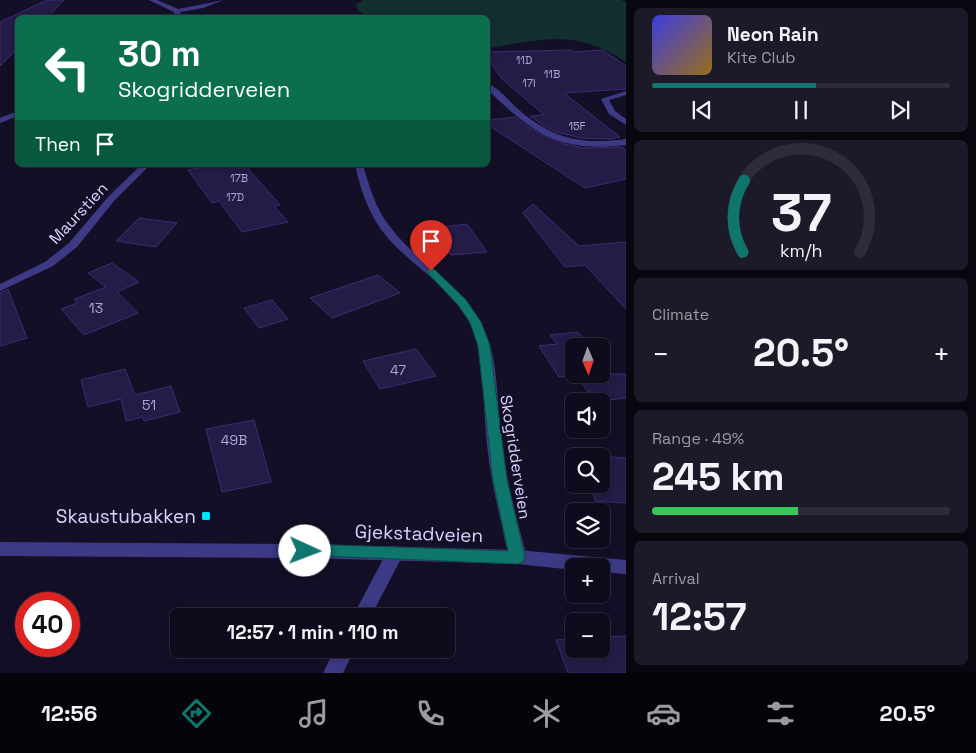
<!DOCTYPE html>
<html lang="en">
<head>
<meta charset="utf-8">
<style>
  body { margin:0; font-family:"Space Grotesk",sans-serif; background:#1c1929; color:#f1f3f6; height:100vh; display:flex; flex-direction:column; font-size:19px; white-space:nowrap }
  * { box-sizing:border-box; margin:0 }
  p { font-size:16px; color:#9b9ba3 }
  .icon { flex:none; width:28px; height:28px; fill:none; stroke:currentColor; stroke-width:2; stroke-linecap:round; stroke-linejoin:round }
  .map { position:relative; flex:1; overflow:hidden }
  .drawer { display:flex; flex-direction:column; gap:8px; padding:8px; background:#08060f; width:350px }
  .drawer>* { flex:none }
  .top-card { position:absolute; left:15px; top:15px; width:475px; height:152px; border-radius:8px; box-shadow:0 2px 8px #0003,0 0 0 1px #2e2b3b; background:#0b6e4f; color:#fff; overflow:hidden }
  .needle { width:32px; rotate:178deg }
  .buttons { position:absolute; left:565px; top:338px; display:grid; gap:10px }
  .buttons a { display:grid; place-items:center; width:45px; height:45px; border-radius:8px; background:#0e0b1c; box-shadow:0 2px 8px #0003,0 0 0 1px #2e2b3b; font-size:25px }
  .speed { position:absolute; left:15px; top:592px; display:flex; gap:10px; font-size:25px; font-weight:700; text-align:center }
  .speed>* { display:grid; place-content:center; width:65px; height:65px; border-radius:50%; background:#0e0b1c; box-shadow:0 2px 8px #0003,0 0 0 1px #2e2b3b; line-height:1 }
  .speed .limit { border:8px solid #d22; background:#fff; color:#111 }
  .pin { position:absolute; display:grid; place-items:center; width:42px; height:42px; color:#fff; margin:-51px -21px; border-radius:50% 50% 50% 0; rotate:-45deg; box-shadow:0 0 5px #0007 }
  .pin .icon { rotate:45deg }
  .me { position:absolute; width:55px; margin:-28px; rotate:92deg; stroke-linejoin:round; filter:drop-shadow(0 0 4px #0008) }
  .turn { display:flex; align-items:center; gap:18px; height:105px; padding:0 20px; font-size:22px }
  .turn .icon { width:65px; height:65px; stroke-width:2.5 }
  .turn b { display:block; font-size:35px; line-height:42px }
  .then { display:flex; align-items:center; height:48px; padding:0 20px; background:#0003; gap:10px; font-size:19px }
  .big { font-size:38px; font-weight:700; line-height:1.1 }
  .drawer .card { flex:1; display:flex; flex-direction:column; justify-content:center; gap:8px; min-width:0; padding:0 18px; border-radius:8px; background:#1c1929 }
  .drawer .dial { align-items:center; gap:0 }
  .dial svg { height:130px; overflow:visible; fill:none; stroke:#2e2b3b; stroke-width:7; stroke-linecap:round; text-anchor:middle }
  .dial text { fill:#f1f3f6; stroke:none }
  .song { display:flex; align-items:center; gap:15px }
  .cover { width:60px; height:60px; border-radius:8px; background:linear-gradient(135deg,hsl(240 70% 55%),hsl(40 70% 35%)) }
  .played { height:5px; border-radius:2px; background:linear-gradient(90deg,#0f766e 55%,#2e2b3b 55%) }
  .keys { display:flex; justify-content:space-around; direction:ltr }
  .heat { display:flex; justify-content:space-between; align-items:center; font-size:28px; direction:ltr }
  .charge { height:8px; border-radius:4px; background:linear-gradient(90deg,#34c759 49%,#2e2b3b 0) }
  .trip { position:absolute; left:170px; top:608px; width:285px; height:50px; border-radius:8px; background:#0e0b1c; box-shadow:0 2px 8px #0003,0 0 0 1px #2e2b3b; font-weight:700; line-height:50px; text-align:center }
  .tab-bar { display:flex; height:80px; justify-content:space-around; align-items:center; background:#06040b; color:#9b9ba3 }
  .tab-bar .icon { width:35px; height:35px }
  .tab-bar .on { color:#0f766e }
  .tab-bar b { font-size:22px; color:#f1f3f6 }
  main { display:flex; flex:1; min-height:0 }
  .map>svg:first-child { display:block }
</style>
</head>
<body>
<main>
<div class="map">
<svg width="626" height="673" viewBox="0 0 626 673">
  <rect width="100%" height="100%" fill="#130f26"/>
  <path fill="#12302f" d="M363,0H621L626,2V62C575,28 543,40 488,48V18L388,17L365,15L358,10L356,5Z"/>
  <g fill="#241b47" stroke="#3b2d73">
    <path d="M47,0H64L47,18H18V48L0,66V22Z"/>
    <path d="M571,50L574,52L603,50L626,66V89L564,93L620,137L610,139L581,138L556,132L544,126L530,116L544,115L501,78L488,59V52Z"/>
    <path d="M515,117L533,130L565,144L583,148L622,147L626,150V179L585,188L488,125V120Z"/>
    <path d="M213,165H245L280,205L274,206L288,222L242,232L219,201L212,203L188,170Z"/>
    <path d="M533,204L579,246L626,242V309L585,265L565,267L523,213Z"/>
    <path d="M139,218L177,223L156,247L116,241Z"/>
    <path d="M467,224L487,252L451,255L434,228Z"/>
    <path d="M112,263L139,282L117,292L138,313L84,335L61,309L77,303L74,299L106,287L88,273Z"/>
    <path d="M378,275L400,293L332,318L310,298Z"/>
    <path d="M8,289L27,338L0,346V293Z"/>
    <path d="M272,300L288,319L259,328L244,308Z"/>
    <path d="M578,332L589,346H574V374H601V363L612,374H626V398L599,401L592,392H588L576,375L559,377L539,346L557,344L550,335Z"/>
    <path d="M416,349L436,376L380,389L363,361Z"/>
    <path d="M125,369L135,395L171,386L180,412L144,421L143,417L126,421L121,399L88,407L81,380Z"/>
    <path d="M254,420L271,482L222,492L206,429Z"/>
    <path d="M584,455L626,458V503L595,501L591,484H601V456Z"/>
    <path d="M626,636V673H568L556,640L574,639V649H601V637Z"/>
  </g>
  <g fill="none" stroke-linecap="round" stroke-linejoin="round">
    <g fill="#3d3a85" fill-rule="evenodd">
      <path d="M149,0H157L178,9L224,0L203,8L180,12L182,18H176L174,12Z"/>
      <path d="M488,84C499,88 509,101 518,109C552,139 581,145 626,139V145C560,153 533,134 488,90Z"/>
      <path d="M626,91V95L609,100L615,111L626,119V125L609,114L601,99Z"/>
      <path d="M18,111V116L0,123V118Z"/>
      <path d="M141,165H150L114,201L77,247L53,266L0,291V284L45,262L69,243L108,197Z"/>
      <path d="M355,165H363C369,185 375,207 388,224C415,262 459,281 481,323C500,358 496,400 501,438C506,478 516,518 527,557L524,562L518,564L512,562C506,550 504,535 501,522C493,489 487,455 485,421C483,389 484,354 470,324C452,287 413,267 387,237C369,216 361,191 355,165Z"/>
      <path d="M395,546L401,548L404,553L371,616H353L389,548Z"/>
      <path d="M335,649H355L343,673H323Z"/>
    </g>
    <path fill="#3d3a85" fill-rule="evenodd" d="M0,542L305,544L518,550L626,560V574L601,572V566H574V570L518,564L305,558L0,556Z"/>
  </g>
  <path fill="#0f766e" stroke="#0a4d48" d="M431,268L434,269L466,300L481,322L490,346L507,480L525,558L523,562L518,564L299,555L297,551L299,546L305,544L508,551L493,480L478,346L470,322L458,305L426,271Z"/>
  <rect fill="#00e5ff" stroke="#130f26" stroke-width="2" x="201" y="511" width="10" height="10" rx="2.5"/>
  <g text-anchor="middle" stroke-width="5" stroke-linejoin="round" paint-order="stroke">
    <g font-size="11" fill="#aca6d1">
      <text x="524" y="64">11D</text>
      <text x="552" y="78">11B</text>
      <text x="529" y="87">17I</text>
      <text x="577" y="130">15F</text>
      <text x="239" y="182">17B</text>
      <text x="235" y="201">17D</text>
    </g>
    <g font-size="14" fill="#aca6d1">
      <text x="96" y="313">13</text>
      <text x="398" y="375">47</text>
      <text x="149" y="410">51</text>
      <text x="234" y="445">49B</text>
    </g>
    <g font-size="16" fill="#d9d4ff" stroke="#130f26">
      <text transform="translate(78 213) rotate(-47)" y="6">Maurstien</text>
      <text transform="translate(516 457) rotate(81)" y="6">Skogridderveien</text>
    </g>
    <g font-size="19" fill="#d9d4ff" stroke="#130f26" text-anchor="end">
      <text x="196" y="523">Skaustubakken</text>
    </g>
    <g font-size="19" fill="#d9d4ff" stroke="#130f26">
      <text transform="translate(419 533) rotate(2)" y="7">Gjekstadveien</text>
    </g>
  </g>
</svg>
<div class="buttons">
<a><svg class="needle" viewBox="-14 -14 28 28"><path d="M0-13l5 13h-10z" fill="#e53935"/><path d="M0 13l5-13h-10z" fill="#9b9ba3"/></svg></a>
<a><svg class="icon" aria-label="sound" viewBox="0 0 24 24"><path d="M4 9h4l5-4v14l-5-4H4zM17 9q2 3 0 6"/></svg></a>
<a><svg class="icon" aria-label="search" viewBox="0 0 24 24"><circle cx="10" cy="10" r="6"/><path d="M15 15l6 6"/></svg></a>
<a><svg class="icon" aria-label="layers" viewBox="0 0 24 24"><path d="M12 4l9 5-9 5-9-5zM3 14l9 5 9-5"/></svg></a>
<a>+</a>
<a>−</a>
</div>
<div class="speed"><div class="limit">40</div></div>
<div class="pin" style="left:431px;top:271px;background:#d93025"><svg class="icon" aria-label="arrive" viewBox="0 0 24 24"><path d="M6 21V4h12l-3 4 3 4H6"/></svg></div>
<svg class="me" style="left:305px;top:551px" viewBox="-20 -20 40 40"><circle r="19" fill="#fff"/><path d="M0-13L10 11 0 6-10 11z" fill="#0f766e"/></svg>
<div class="trip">12:57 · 1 min · 110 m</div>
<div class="top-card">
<div class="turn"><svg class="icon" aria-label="left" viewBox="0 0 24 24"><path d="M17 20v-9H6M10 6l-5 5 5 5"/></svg><div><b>30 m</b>Skogridderveien</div></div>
<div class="then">Then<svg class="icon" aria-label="arrive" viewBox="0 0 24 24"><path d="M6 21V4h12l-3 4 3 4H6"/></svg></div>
</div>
</div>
<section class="drawer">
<div class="card">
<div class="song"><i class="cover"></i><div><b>Neon Rain</b><p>Kite Club</p></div></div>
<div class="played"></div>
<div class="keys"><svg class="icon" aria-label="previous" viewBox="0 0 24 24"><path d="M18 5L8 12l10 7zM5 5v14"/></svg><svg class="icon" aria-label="pause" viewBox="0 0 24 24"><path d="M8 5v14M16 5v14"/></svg><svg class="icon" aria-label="next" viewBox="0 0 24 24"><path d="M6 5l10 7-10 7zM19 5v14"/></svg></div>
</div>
<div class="card dial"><svg viewBox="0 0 100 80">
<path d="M14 69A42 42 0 1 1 86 69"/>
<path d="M14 69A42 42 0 0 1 15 25" stroke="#0f766e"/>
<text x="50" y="56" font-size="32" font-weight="700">37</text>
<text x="50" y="72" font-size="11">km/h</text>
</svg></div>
<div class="card"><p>Climate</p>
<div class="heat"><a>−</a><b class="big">20.5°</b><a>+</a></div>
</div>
<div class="card"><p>Range · 49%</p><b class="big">245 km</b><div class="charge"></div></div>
<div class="card"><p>Arrival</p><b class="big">12:57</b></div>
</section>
</main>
<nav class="tab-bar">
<b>12:56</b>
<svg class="icon on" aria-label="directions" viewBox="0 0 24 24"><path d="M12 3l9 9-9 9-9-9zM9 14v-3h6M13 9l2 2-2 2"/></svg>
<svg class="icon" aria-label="music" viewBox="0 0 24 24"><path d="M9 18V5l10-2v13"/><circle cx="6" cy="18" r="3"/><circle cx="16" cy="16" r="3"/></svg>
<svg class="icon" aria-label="phone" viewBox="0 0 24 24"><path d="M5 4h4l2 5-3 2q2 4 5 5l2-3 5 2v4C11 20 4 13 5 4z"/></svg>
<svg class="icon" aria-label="climate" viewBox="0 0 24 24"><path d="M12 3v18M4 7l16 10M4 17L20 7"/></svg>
<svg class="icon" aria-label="car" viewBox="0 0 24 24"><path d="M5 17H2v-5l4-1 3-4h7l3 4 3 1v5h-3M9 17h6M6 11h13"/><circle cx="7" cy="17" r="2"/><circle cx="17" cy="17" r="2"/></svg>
<svg class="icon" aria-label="filters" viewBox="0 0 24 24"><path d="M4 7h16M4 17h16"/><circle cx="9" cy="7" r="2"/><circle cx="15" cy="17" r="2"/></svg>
<b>20.5°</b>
</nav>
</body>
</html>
